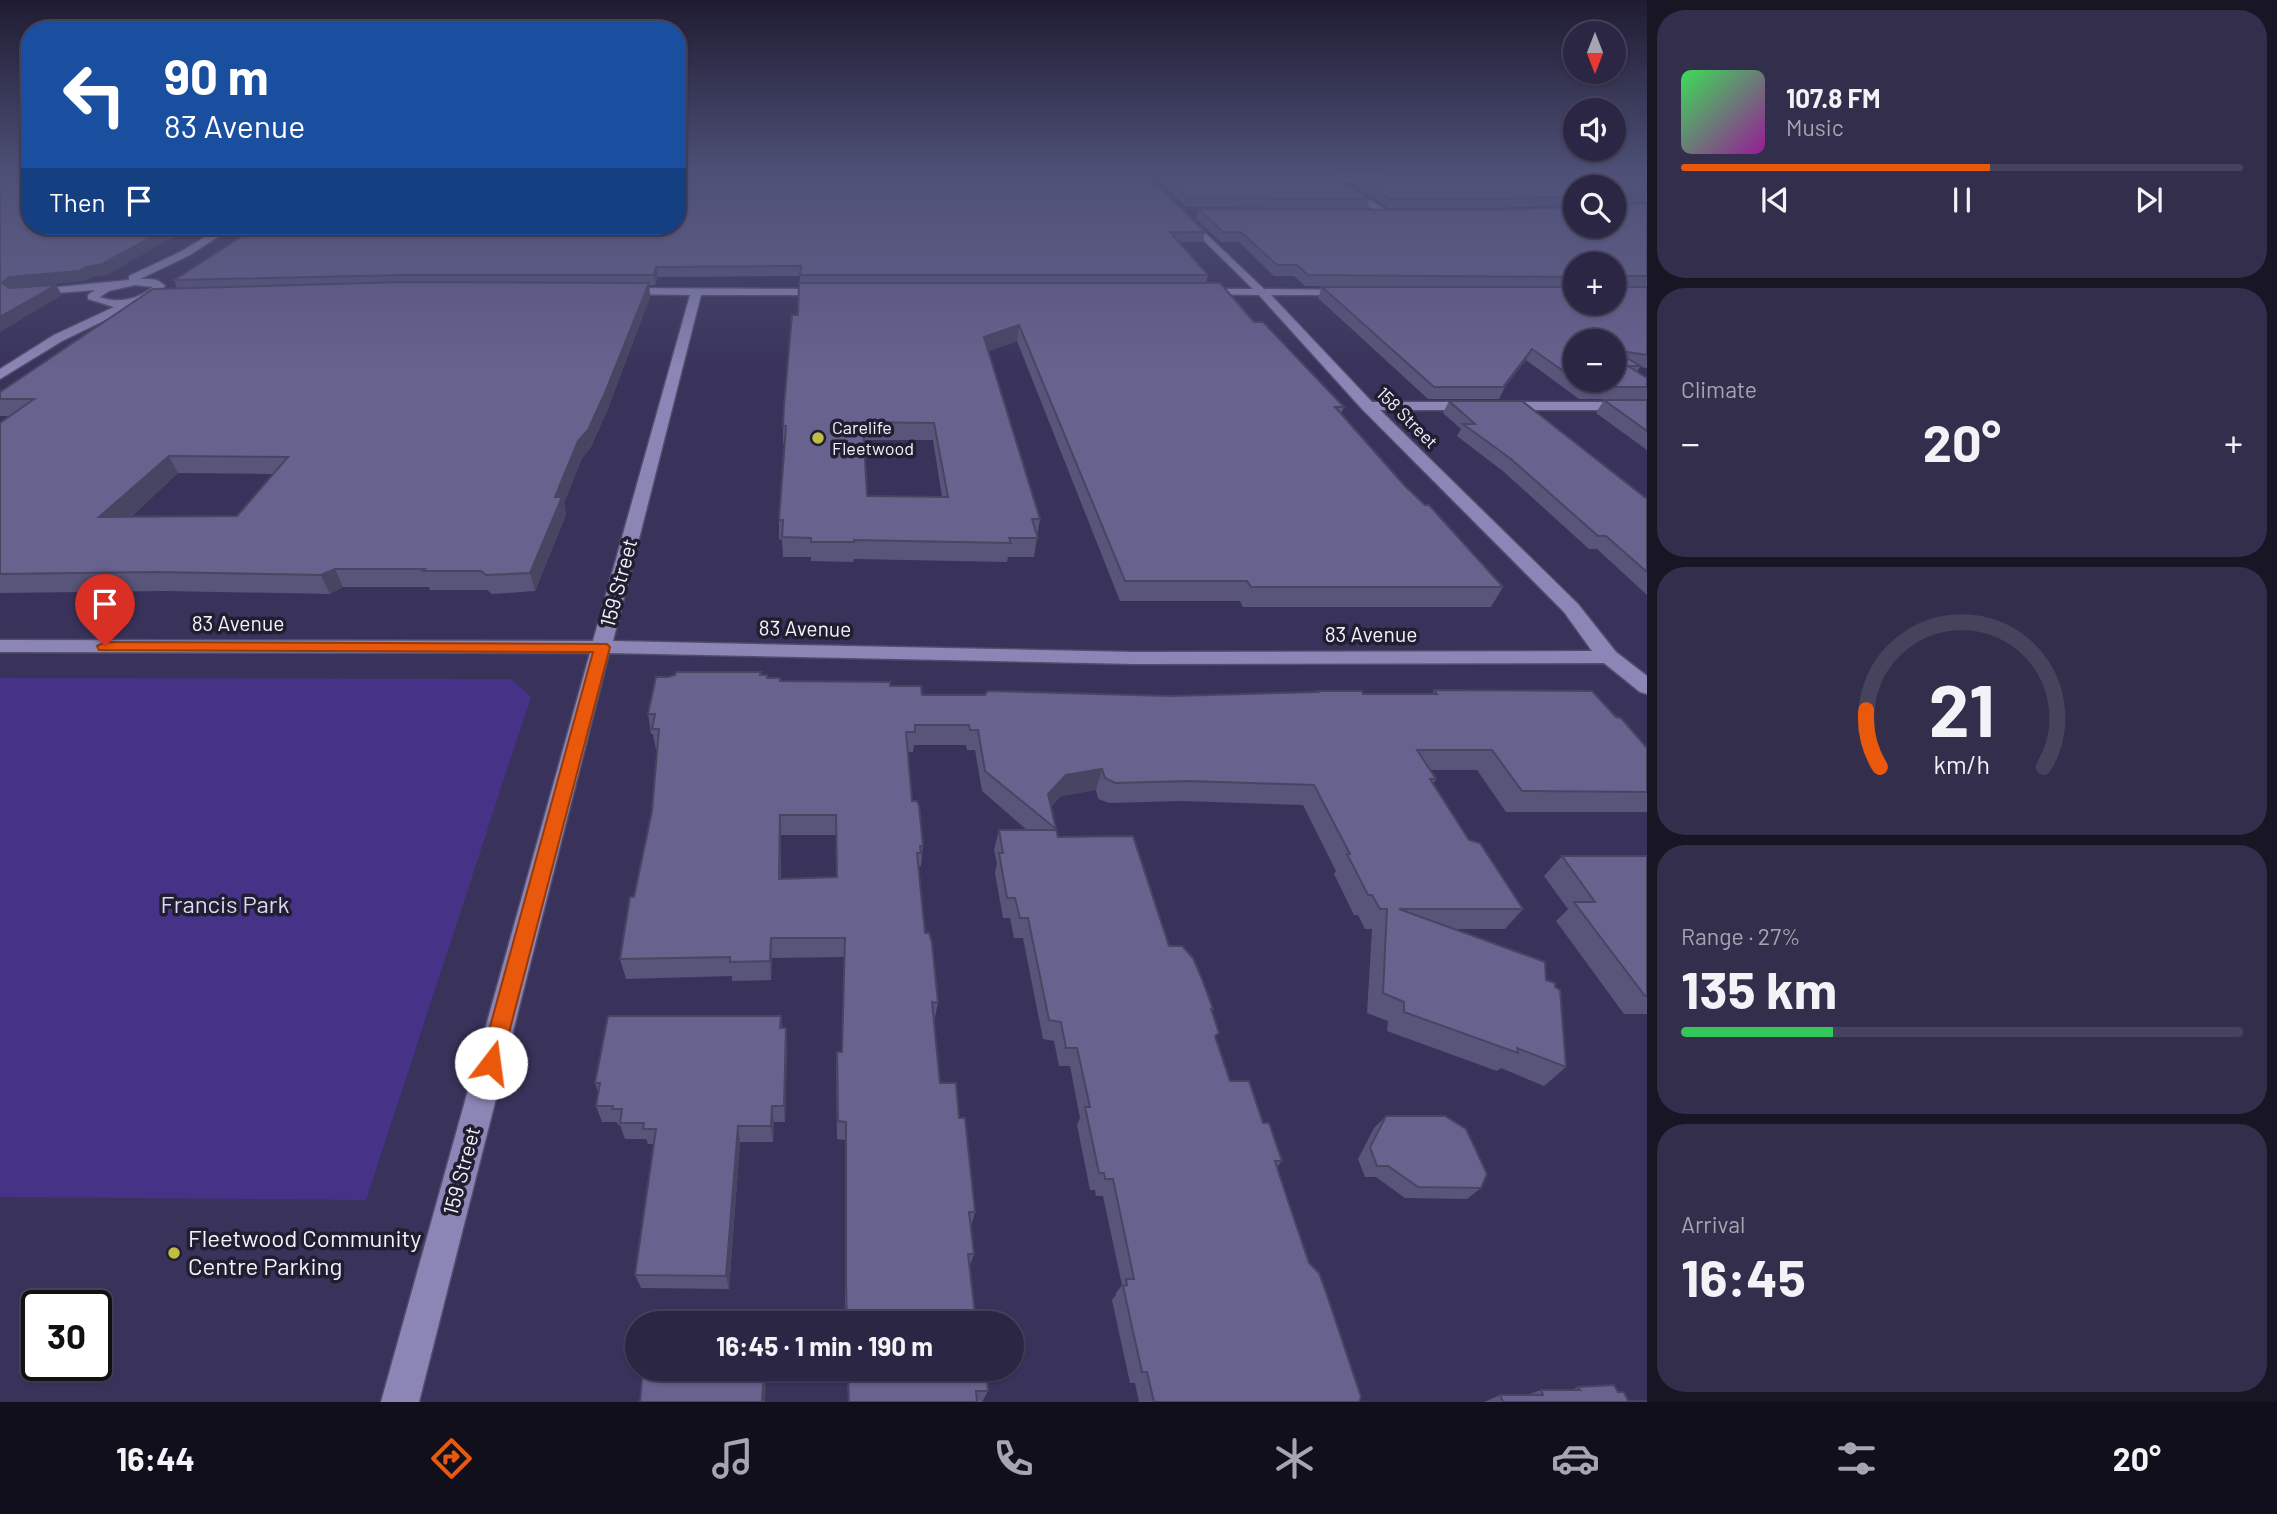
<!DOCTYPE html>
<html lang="en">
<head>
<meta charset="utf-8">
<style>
  body { margin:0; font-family:Barlow,sans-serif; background:#332e4b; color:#f1f3f6; height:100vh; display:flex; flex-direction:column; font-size:26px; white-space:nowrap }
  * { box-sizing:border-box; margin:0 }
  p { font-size:23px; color:#a6a5b2 }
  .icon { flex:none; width:38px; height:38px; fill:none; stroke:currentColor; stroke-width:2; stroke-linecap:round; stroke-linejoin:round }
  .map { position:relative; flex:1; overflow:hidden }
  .details { display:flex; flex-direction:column; gap:10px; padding:10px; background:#181525; width:630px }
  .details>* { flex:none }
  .guide { position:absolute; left:21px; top:21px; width:665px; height:214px; border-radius:28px; box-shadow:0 2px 5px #0004,0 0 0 2px #47435d; background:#1a4fa0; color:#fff; overflow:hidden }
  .needle { width:46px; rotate:180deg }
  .fabs { position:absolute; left:1563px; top:21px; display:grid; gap:14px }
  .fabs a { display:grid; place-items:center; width:63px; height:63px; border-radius:50%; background:#2b2644; box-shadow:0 2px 5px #0004,0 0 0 2px #47435d; font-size:35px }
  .speed { position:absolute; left:21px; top:1290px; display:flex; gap:14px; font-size:35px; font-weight:700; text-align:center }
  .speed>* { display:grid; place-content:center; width:91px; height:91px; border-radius:50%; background:#2b2644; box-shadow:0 2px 5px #0004,0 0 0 2px #47435d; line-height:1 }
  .speed .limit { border:4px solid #111; border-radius:10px; background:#fff; color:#111 }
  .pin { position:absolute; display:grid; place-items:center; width:60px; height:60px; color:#fff; margin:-72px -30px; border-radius:50% 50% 50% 0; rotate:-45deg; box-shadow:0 0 7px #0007 }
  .pin .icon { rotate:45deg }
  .me { position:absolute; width:77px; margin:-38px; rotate:15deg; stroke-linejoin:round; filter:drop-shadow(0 0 5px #0008) }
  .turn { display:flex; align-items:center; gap:24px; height:147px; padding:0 28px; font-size:32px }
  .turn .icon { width:91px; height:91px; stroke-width:2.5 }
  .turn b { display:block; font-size:49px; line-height:60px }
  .then { display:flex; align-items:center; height:66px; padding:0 28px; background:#0003; gap:14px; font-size:26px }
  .big { font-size:52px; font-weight:700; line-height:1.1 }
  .details .widget { flex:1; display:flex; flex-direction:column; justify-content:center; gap:10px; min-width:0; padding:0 24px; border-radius:28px; background:#332e4b }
  .details .dial { align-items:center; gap:0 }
  .dial svg { height:182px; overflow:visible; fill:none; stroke:#47435d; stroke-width:7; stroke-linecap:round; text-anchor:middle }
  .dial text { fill:#f1f3f6; stroke:none }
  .song { display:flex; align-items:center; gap:21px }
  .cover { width:84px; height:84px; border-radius:10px; background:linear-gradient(135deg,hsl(130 70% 55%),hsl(300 70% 35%)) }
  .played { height:7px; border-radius:4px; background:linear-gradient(90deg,#ea580c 55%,#47435d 55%) }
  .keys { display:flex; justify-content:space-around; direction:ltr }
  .heat { display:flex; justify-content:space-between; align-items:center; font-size:38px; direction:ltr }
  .charge { height:10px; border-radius:5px; background:linear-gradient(90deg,#34c759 27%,#47435d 0) }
  .trip { position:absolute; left:625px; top:1311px; width:399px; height:70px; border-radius:35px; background:#2b2644; box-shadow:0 2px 5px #0004,0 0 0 2px #47435d; font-weight:700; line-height:70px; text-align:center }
  .dock { display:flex; height:112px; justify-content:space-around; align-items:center; background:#110f1b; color:#a6a5b2 }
  .dock .icon { width:49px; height:49px }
  .dock .current { color:#ea580c }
  .dock b { font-size:32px; color:#f1f3f6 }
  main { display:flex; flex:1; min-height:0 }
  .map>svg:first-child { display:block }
</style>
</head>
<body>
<main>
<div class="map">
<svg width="1647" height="1402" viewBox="0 0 1647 1402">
  <rect width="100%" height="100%" fill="#39335b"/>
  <path fill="#463287" d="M0,678L511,679L531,697L366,1200L0,1197Z"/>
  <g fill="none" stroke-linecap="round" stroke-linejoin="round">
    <defs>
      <g id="minor">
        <path d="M1310,172H1372L1385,175L1387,180L1383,182L1345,183L1391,214L1383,216L1334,183L1315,180ZM1363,175L1374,178L1335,179L1322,176Z"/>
        <path d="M1184,213L1264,289L1353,290L1354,292L1349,295H1271L1372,402H1647V410H1380L1578,604L1616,652L1647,676V694L1640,692L1604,663L1134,664L609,653L419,1402H381L590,653L0,652V640L593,641L690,295L622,294L617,291L622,288L827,289L832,292L827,295H701L613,641L1134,652L1592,651L1564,612L1362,409L1259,295L1195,294L1194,292L1199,289H1253L1181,218L1179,216Z"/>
        <path d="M223,226H234L190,255L140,279C150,279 158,278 165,286L159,294L62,341L0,379V369L54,335L114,307L88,299V295L95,290L32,295L27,292L28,290L129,280V276L182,251ZM135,285L153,287C139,299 117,304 100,297L109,291Z"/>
      </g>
    </defs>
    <use href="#minor" stroke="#534d6d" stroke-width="3"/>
    <use href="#minor" fill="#8b86b5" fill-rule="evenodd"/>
  </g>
  <g fill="#59547a" fill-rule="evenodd">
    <path d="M1150,172H1315L1370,199L1366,208L1186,207Z"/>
    <path d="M1386,172H1647V202L1617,203L1619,204H1647V368L1640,367L1637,372L1647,378V399H1579L1526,360L1505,387L1499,399H1428L1318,298L1322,287H1551L1305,286L1294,276H1274L1239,242H1221L1196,219L1199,209L1614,226L1575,187V205L1491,208H1388L1353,185L1356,177L1387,176ZM1575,264L1614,303H1575Z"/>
    <path d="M258,226L1205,232L1203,242H1179L1208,275L1206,283L1254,322L1344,407L1341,414L1405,486L1503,587L1491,607H1243L1240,601H1120L1017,341L989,351L1040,519L1034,557H1008L1007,562L854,559L853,562L811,561V557H783L782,540L779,539V520L785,444H783V426L798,315L800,276L658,277L655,285H649L650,297L607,411L591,447L582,458L564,503L566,515L535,591L492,594L487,590H430L429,587H343L330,594L165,591L0,593V423L10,416H0V392L177,288L174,280ZM864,440H933L942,497L867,496ZM178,473L273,474L237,516L131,517Z"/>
    <path d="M1604,400H1647V450L1596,413Z"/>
    <path d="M1449,401L1647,499V595L1597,549H1589L1504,472L1457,436L1461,429L1443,413Z"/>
    <path d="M761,675L780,681L890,686L922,695L1171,696L1316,693L1317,691L1363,694H1432L1434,690L1647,748V812H1506L1477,770H1431L1436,779L1433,784L1469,840L1523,909L1505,929H1455L1546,980L1566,1067L1544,1086L1501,1068L1497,1071L1387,1031L1388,1021L1367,1013L1372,929H1365L1358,915H1354L1334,874L1336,871L1303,805L1182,801L1109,803L1098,799L1096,790L1061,796L1051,806L1058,837L1169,946L1213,1009L1212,1012L1215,1038L1230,1081L1263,1123L1282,1161L1277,1167L1289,1204L1359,1402H1139L1135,1383H1130L1112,1300L1116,1295V1293L1122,1285L1103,1196H1096L1095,1190H1090L1077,1125L1080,1118L1070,1066H1059L1054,1041L1043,1039L1023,938H1014L1010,918H1003L995,873L997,863L994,850L999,830H1027L982,791L975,750H967L966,745H914L913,752H908L912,801L923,846L921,866H919V871L925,933L938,1003L934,1022L940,1083L959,1118L975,1212L971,1226L974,1254L970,1265L976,1323H845V1140L837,1139L836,1070L837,1052H842L844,957L772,958L771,980L732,981V976L626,979L620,959L652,811L658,750H656L653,734H651L648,714ZM781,835H836V877L781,879Z"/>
    <path d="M1562,856H1647V1014H1624L1556,921L1568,909L1544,876Z"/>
    <path d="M781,1016L782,1028L787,1045L785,1122H774L773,1142H740L729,1289L641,1288L635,1275L654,1144H648L646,1139H625L620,1125H618L617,1122H602L596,1106L598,1092L595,1083Z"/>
    <path d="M1386,1116L1481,1188L1467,1199L1405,1198L1376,1177H1365L1358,1159L1374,1128Z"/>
    <path d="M847,1368H986L988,1391L982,1402H848Z"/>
    <path d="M1578,1387L1618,1392L1628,1401L1647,1402H1484L1500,1395H1527L1541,1390H1571Z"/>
  </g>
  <g fill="#484563">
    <path d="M172,226H193L107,275L92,277L85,281L15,288L9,294L2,283L9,277L87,267Z"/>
    <path d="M656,267L658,277L655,285L654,275Z"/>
    <path d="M649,283L650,297L607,411L591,447L582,458L564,503L566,515L535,591L530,573L555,497L578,441Z"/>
    <path d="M56,285L62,295L0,332V317Z"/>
    <path d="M1019,325L1017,341L982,353L984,337Z"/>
    <path d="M1532,349L1526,360L1505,387H1503Z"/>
    <path d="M169,456L178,473L111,535L99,517Z"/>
    <path d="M335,569L343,587L330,594L321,575Z"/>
    <path d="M1102,769L1096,790L1061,796L1043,815L1048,794L1066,775Z"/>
    <path d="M780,815L781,835L780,899L779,879Z"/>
    <path d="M771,938L772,958L771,980L770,961Z"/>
    <path d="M786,1028L787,1045L785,1122L784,1106Z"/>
    <path d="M772,1106L774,1122L773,1142L771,1126Z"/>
    <path d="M738,1126L740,1142L729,1289L726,1276Z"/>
    <path d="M764,1369L766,1381L765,1402H762Z"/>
  </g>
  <g fill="#67628e" stroke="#484563" stroke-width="2" fill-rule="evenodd">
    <path d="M0,172H30V226H172L102,264L87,267L79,271L9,277L2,283L10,288L56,285L0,317Z"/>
    <path d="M677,172H1144L1205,232H1170L1208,275H800L801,266L656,267L654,275H405L174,280L258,226H677Z"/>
    <path d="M1161,172H1315L1336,177L1370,199L1188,198Z"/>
    <path d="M1393,172H1647V193L1617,194L1616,202L1619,204H1647V276H1620L1617,284L1620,287H1647V355L1614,350L1640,366H1628L1647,378V387H1586L1575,380H1614V341H1575V379L1532,349L1504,386L1506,387H1434L1322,287H1575V303H1614V264H1575V277L1308,275L1297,265H1277L1241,232H1223L1199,209L1495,210L1575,207V226H1614V187H1575V196L1495,199H1391L1356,177L1387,176Z"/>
    <path d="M404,282L649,283L604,395L588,430L578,441L555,497H562L530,573L486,575L481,571H423L425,569H335L321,575L154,572L0,574V423L34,399H0V392L153,289ZM169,456L288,457L237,516L99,517Z"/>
    <path d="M799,283H1220L1254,322H1263L1344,407H1335L1405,486L1425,505H1429L1503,587H1251L1247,581H1125L1019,325L984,337L1040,519H1032L1038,538H1009L1011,543L854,540V542H811V538L782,537L783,520H779L786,426H783L784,406L792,315H798ZM863,422L934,423L948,497L867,496Z"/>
    <path d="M1604,400H1647V431Z"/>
    <path d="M1449,401H1522L1647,499V572L1606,536H1598L1511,459L1463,424H1475Z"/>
    <path d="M676,672H761L760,675H767V678H780V681L890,682V686H921L922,695H985L988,691L1171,696L1318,692L1317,691H1362L1363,694H1437L1434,690L1592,691L1616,717L1621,718L1647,748V792L1522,791L1492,750H1417L1436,779H1430L1469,840L1480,843L1523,909H1399L1545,962L1546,980L1555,983V987L1560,990L1566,1067L1517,1048L1518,1053L1404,1012V1002L1383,993L1387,909H1380L1372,895H1368L1347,854H1350L1314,785L1190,781L1115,783L1105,778L1102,769L1066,775L1048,794L1056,829L985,771L978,730H970L969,725H915V732H906L912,801H917L919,806L923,846H920L921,853H917L925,933H929L932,943L938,1003L932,1002L940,1083H956L959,1118H965L975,1212H969L974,1254H968L976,1323H847L846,1284V1122L838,1121L837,1052H842L845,938H771L770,961L730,962V957L620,959L630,897H634L652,811L659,729H652L655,714H648L656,677H668L675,675ZM780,815H836L837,877L779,879Z"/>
    <path d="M999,830H1056L1058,837L1133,836L1169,946H1182L1193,958L1202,979L1213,1009H1211L1219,1033L1215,1036L1230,1081H1249L1263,1123H1269L1282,1161H1275L1289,1204L1309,1263L1319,1273L1327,1295L1361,1397L1359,1402H1154L1147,1372H1142L1123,1286L1127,1285L1126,1279H1134L1113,1179H1105L1104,1173H1099L1085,1107H1090L1077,1048H1066L1061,1022L1049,1020L1028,918H1020L1015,898H1007L999,853H1003Z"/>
    <path d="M1562,856H1647V996H1645L1574,902H1595Z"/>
    <path d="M608,1016H781L780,1028H786L784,1106H772L771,1126H738L726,1276L635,1275L656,1129H643L644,1123H620L622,1109H612L613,1106H596L600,1083H595Z"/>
    <path d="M1386,1116H1445L1466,1129L1487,1174L1481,1188L1418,1187L1388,1166H1377L1370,1147Z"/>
    <path d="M658,1368L764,1369L762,1402H640L643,1370H657Z"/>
    <path d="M848,1368H986L988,1391H976L977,1402H849Z"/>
    <path d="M1614,1385L1618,1392H1624L1628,1401H1647V1402H1503L1500,1395H1543L1541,1390H1580L1578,1387Z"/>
  </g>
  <linearGradient id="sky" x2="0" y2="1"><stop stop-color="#1f1c32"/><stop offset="0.47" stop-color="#4e5077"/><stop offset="1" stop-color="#4e5077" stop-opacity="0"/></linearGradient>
  <rect width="1647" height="369" fill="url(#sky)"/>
  <path fill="#ea580c" stroke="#983908" stroke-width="2" d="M105,642L607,644L610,647L499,1071L491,1074L483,1071L480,1063L593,652L99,650L97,646Z"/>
  <g fill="#bfbe41" stroke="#201e30" stroke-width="2.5">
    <circle cx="818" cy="438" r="7"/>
    <circle cx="174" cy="1253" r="7"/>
  </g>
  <g text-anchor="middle" stroke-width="7" stroke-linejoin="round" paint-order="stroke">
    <g font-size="18" fill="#f3f3fd" stroke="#201e30">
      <text transform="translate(1407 418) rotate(45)" y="6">158 Street</text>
    </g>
    <g font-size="18" fill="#f3f3fd" stroke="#201e30" text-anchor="start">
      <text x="832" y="434">Carelife<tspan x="832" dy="21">Fleetwood</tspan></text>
    </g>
    <g font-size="21" fill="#f3f3fd" stroke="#201e30">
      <text transform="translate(619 583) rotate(-75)" y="7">159 Street</text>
      <text x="238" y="631">83 Avenue</text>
      <text transform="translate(805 629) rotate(1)" y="7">83 Avenue</text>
      <text x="1371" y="642">83 Avenue</text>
      <text transform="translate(462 1171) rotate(-75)" y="7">159 Street</text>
    </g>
    <g font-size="24" fill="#dbd9f5" stroke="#201e30">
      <text x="225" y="913">Francis Park</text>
    </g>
    <g font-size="24" fill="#f3f3fd" stroke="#201e30" text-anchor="start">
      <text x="188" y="1247">Fleetwood Community<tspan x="188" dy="28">Centre Parking</tspan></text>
    </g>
  </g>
</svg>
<div class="fabs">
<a><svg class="needle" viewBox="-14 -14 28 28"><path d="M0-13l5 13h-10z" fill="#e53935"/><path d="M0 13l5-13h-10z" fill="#a6a5b2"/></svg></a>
<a><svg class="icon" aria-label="sound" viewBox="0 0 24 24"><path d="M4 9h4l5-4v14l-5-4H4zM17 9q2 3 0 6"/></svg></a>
<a><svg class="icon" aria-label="search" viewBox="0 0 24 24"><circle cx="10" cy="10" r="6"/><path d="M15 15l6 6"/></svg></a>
<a>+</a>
<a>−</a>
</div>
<div class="speed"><div class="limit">30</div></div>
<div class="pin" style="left:105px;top:646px;background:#d93025"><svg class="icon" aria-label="arrive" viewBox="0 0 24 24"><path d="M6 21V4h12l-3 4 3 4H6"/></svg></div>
<svg class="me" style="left:491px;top:1063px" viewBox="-20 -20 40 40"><circle r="19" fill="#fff"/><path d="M0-13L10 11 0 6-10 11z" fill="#ea580c"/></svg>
<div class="trip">16:45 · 1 min · 190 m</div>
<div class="guide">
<div class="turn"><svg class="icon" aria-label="left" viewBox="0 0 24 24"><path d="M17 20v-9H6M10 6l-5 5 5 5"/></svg><div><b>90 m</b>83 Avenue</div></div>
<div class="then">Then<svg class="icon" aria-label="arrive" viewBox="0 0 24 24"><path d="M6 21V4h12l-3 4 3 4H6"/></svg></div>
</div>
</div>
<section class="details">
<div class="widget">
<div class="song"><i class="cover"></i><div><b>107.8 FM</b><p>Music</p></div></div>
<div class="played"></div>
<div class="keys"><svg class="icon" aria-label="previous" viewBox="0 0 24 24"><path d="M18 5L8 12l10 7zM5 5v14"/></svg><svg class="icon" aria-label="pause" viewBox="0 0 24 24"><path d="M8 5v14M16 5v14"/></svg><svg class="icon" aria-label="next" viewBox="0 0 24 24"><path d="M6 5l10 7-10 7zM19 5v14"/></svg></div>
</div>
<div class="widget"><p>Climate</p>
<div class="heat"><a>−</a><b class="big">20°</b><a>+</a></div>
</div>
<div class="widget dial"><svg viewBox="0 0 100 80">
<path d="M14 69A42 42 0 1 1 86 69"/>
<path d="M14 69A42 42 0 0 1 8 44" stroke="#ea580c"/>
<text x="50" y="56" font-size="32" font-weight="700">21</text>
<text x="50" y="72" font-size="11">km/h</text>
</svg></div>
<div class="widget"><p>Range · 27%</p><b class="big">135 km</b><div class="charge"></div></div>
<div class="widget"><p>Arrival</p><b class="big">16:45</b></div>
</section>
</main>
<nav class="dock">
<b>16:44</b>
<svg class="icon current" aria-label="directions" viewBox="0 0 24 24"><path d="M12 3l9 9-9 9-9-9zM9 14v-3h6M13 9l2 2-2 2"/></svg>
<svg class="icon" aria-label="music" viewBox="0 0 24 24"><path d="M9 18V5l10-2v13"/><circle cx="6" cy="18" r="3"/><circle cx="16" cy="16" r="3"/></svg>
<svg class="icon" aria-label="phone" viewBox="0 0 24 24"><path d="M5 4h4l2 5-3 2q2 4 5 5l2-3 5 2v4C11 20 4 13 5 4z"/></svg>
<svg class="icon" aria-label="climate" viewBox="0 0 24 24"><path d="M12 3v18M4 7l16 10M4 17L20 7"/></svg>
<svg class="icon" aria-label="car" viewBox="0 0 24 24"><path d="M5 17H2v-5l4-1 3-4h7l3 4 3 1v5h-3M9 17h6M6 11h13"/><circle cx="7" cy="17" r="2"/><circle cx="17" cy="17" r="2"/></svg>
<svg class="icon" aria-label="filters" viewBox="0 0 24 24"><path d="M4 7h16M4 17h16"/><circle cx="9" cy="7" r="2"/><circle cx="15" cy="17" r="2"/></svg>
<b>20°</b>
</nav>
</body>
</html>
